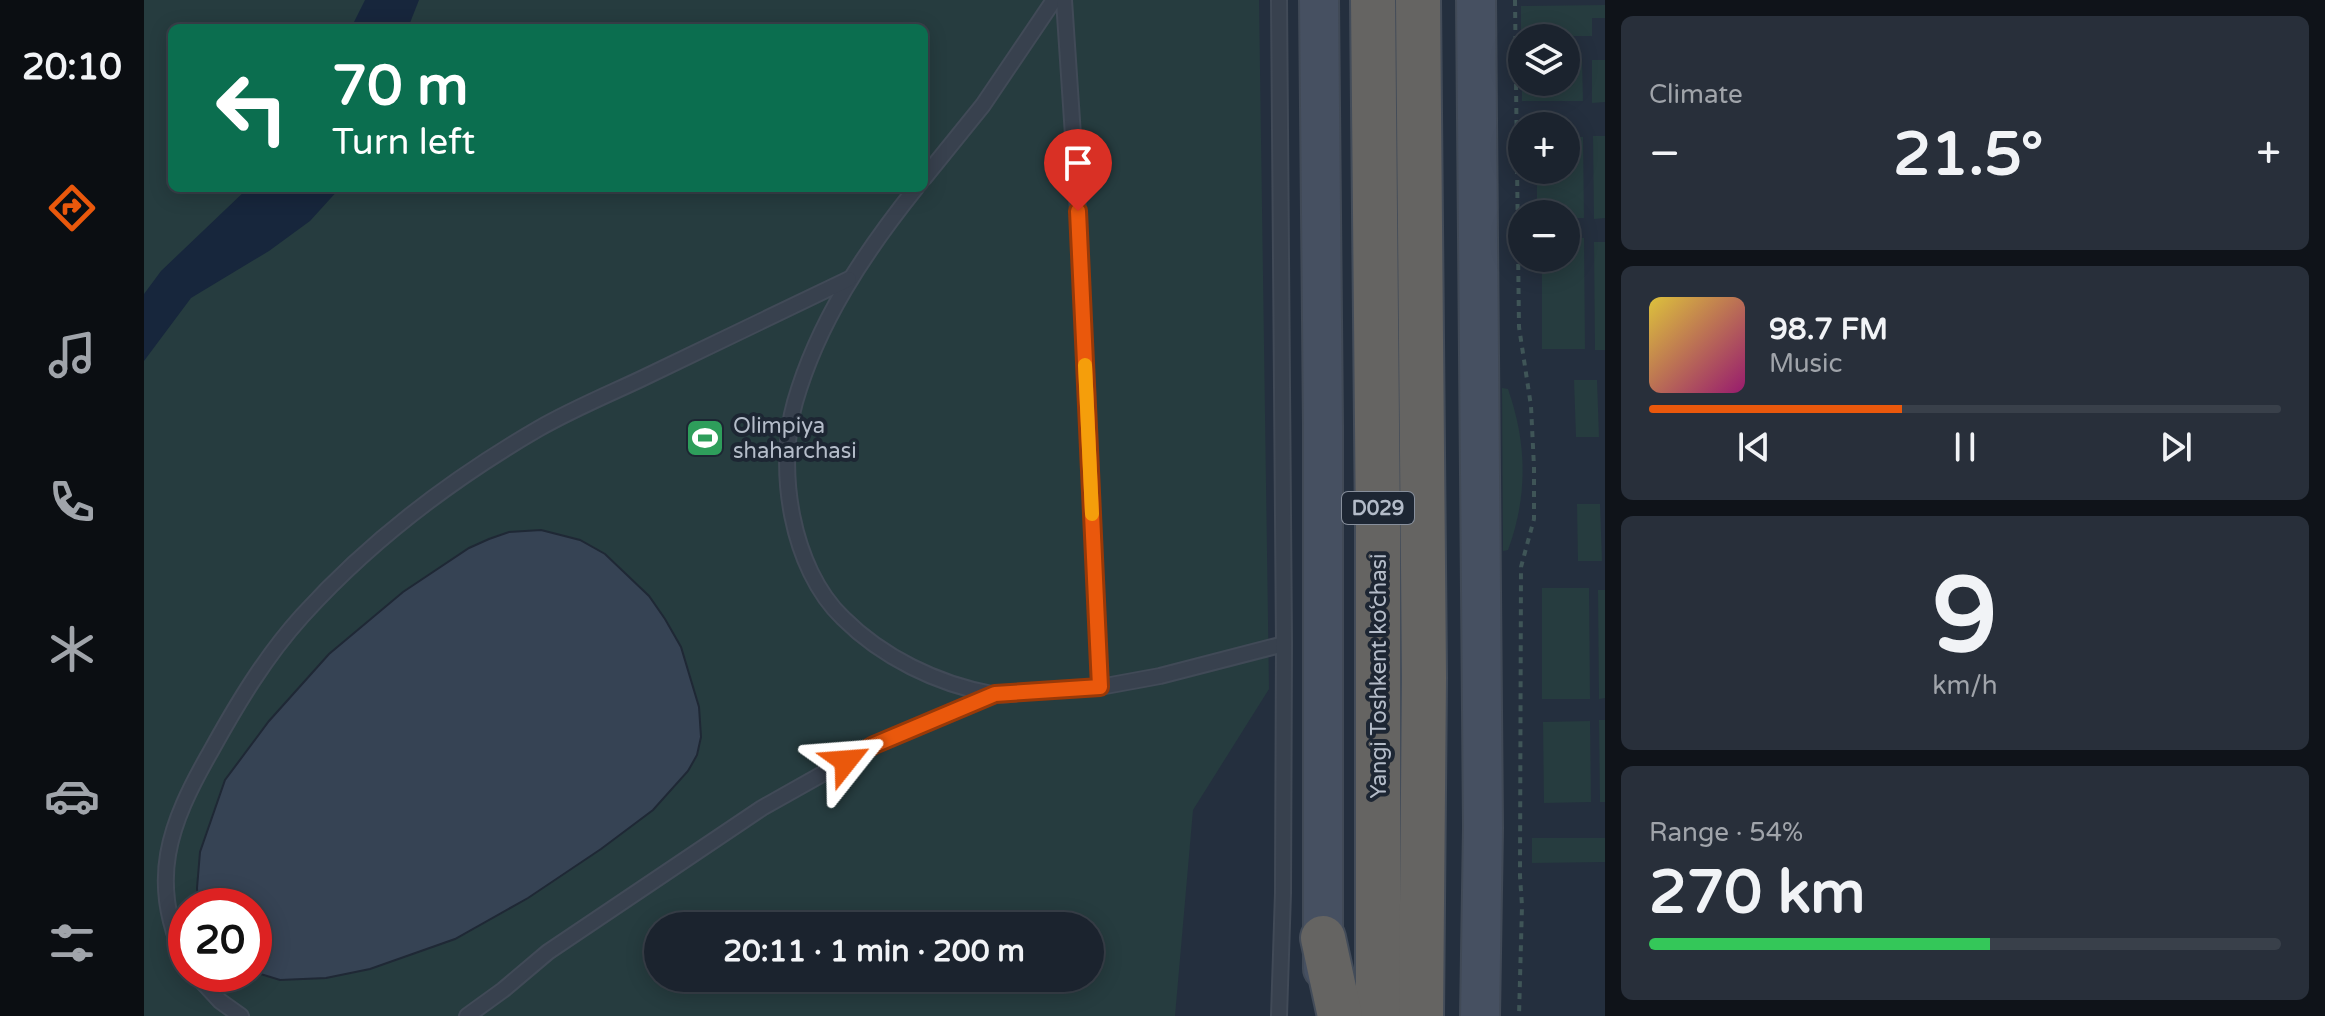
<!DOCTYPE html>
<html lang="en">
<head>
<meta charset="utf-8">
<style>
  body { margin:0; font-family:"Varela Round",sans-serif; background:#282f3a; color:#f1f3f6; height:100vh; display:flex; flex-direction:column; font-size:30px; white-space:nowrap }
  * { box-sizing:border-box; margin:0 }
  p { font-size:26px; color:#a0a4aa }
  .icon { flex:none; width:44px; height:44px; fill:none; stroke:currentColor; stroke-width:2; stroke-linecap:round; stroke-linejoin:round }
  .map { position:relative; flex:1; overflow:hidden }
  .details { display:flex; flex-direction:column; gap:16px; padding:16px; background:#0f1319; width:720px }
  .details>* { flex:none }
  .hud { position:absolute; left:24px; top:24px; width:760px; height:168px; border-radius:12px; box-shadow:0 4px 20px #0003,0 0 0 2px #39404a; background:#0b6e4f; color:#fff; overflow:hidden }
  .buttons { position:absolute; left:1364px; top:24px; display:grid; gap:16px }
  .buttons a { display:grid; place-items:center; width:72px; height:72px; border-radius:50%; background:#1b232e; box-shadow:0 4px 20px #0003,0 0 0 2px #39404a; font-size:40px }
  .speed { position:absolute; left:24px; top:888px; display:flex; gap:16px; font-size:40px; font-weight:700; text-align:center }
  .speed>* { display:grid; place-content:center; width:104px; height:104px; border-radius:50%; background:#1b232e; box-shadow:0 4px 20px #0003,0 0 0 2px #39404a; line-height:1 }
  .speed .limit { border:12px solid #d22; background:#fff; color:#111 }
  .pin { position:absolute; display:grid; place-items:center; width:68px; height:68px; color:#fff; margin:-82px -34px; border-radius:50% 50% 50% 0; rotate:-45deg; box-shadow:0 0 8px #0007 }
  .pin .icon { rotate:45deg }
  .me { position:absolute; width:88px; margin:-44px; rotate:62deg; stroke-linejoin:round; filter:drop-shadow(0 0 6px #0008) }
  .turn { display:flex; align-items:center; gap:28px; height:168px; padding:0 32px; font-size:36px }
  .turn .icon { width:104px; height:104px; stroke-width:2.5 }
  .turn b { display:block; font-size:56px; line-height:68px }
  .big { font-size:60px; font-weight:800; line-height:1.1 }
  .details .tile { flex:1; display:flex; flex-direction:column; justify-content:center; gap:12px; min-width:0; padding:0 28px; border-radius:12px; background:#282f3a }
  .details .dial { align-items:center; gap:0 }
  .dial b { font-size:104px; line-height:1 }
  .song { display:flex; align-items:center; gap:24px }
  .cover { width:96px; height:96px; border-radius:12px; background:linear-gradient(135deg,hsl(50 70% 55%),hsl(320 70% 35%)) }
  .played { height:8px; border-radius:4px; background:linear-gradient(90deg,#ea580c 40%,#39404a 40%) }
  .keys { display:flex; justify-content:space-around; direction:ltr }
  .heat { display:flex; justify-content:space-between; align-items:center; font-size:44px; direction:ltr }
  .charge { height:12px; border-radius:6px; background:linear-gradient(90deg,#34c759 54%,#39404a 0) }
  .trip { position:absolute; left:500px; top:912px; width:460px; height:80px; border-radius:40px; background:#1b232e; box-shadow:0 4px 20px #0003,0 0 0 2px #39404a; font-weight:800; line-height:80px; text-align:center }
  main { display:flex; flex:1; min-height:0 }
  .menu { display:flex; flex-direction:column; width:144px; justify-content:space-around; align-items:center; background:#0b0e12; color:#a0a4aa }
  .menu .icon { width:56px; height:56px }
  .menu .on { color:#ea580c }
  .menu b { font-size:36px; color:#f1f3f6 }
  .map>svg:first-child { display:block }
</style>
</head>
<body>
<main>
<nav class="menu">
<b>20:10</b>
<svg class="icon on" aria-label="directions" viewBox="0 0 24 24"><path d="M12 3l9 9-9 9-9-9zM9 14v-3h6M13 9l2 2-2 2"/></svg>
<svg class="icon" aria-label="music" viewBox="0 0 24 24"><path d="M9 18V5l10-2v13"/><circle cx="6" cy="18" r="3"/><circle cx="16" cy="16" r="3"/></svg>
<svg class="icon" aria-label="phone" viewBox="0 0 24 24"><path d="M5 4h4l2 5-3 2q2 4 5 5l2-3 5 2v4C11 20 4 13 5 4z"/></svg>
<svg class="icon" aria-label="climate" viewBox="0 0 24 24"><path d="M12 3v18M4 7l16 10M4 17L20 7"/></svg>
<svg class="icon" aria-label="car" viewBox="0 0 24 24"><path d="M5 17H2v-5l4-1 3-4h7l3 4 3 1v5h-3M9 17h6M6 11h13"/><circle cx="7" cy="17" r="2"/><circle cx="17" cy="17" r="2"/></svg>
<svg class="icon" aria-label="filters" viewBox="0 0 24 24"><path d="M4 7h16M4 17h16"/><circle cx="9" cy="7" r="2"/><circle cx="15" cy="17" r="2"/></svg>
</nav>
<div class="map">
<svg width="1461" height="1016" viewBox="0 0 1461 1016">
  <rect width="100%" height="100%" fill="#242f3e"/>
  <g fill="#263c3f" fill-rule="evenodd">
    <path d="M0,0H1115L1125,689L1049,810L1031,1016H0ZM28,28H780V188H28ZM42,906H110V974H42ZM514,926H946V978H514Z"/>
    <path d="M1461,5V18H1448V36H1377V6Z"/>
    <path d="M1378,59V82H1422V59H1438L1439,101H1378Z"/>
    <path d="M1448,60H1461V102L1448,103Z"/>
    <path d="M1449,136H1461V218L1450,219Z"/>
    <path d="M1422,137H1439L1440,218H1422V214H1393V170H1422Z"/>
    <path d="M1422,238H1440L1441,349H1398V258H1422Z"/>
    <path d="M1450,242H1461V350H1451Z"/>
    <path d="M1430,380H1453L1455,437H1432Z"/>
    <path d="M1358,388L1364,389C1383,443 1384,496 1364,550L1359,551Z"/>
    <path d="M1433,504H1456L1458,561H1434Z"/>
    <path d="M1398,588H1445L1446,699H1398Z"/>
    <path d="M1454,590H1461V698L1455,699Z"/>
    <path d="M1455,720H1461V802H1456Z"/>
    <path d="M1446,721L1447,802L1400,803L1399,722Z"/>
    <path d="M1388,838H1461V862L1388,863Z"/>
  </g>
  <g fill="#17263c">
    <path d="M221,0H275L264,28H207Z"/>
    <path d="M104,188H196L166,221L125,251L47,298L0,361V294L17,271Z"/>
  </g>
  <path fill="#364354" stroke="#1f2835" stroke-width="2" d="M397,530L436,540L461,554L505,596L521,619L537,647L555,707L557,737L553,755L544,771L509,810L457,849L384,898L311,939L226,969L182,978L136,980L110,972V906L54,904L53,888L56,852L81,780L125,721L185,654L259,592L325,548L345,539L365,532Z"/>
  <g fill="none" stroke-linecap="round" stroke-linejoin="round">
    <defs>
      <g id="service">
        <path d="M780,178L839,105L910,0"/>
        <path d="M772,188C720,253 674,322 651,402C632,469 647,568 699,618C738,657 793,684 848,694C859,696 872,693 884,692C908,690 932,688 956,687L934,211L920,0"/>
        <path d="M956,687L1016,676L1140,644"/>
        <path d="M42,962C3,882 25,824 67,751C93,704 121,657 158,616C225,542 308,479 394,429C427,410 463,395 497,379C567,346 636,312 705,279"/>
        <path d="M51,974L76,1001L97,1016"/>
        <path d="M323,1016L359,990L404,952L618,808L730,745L851,694"/>
        <path d="M1135,1016L1139,893L1140,644L1135,0"/>
      </g>
      <g id="secondary">
        <path d="M1175,0L1179,426V969"/>
        <path d="M1332,0L1339,828L1336,1016"/>
      </g>
      <g id="trunk">
        <path d="M1229,0L1234,529V1016"/>
        <path d="M1274,0L1280,678L1277,1016"/>
        <path d="M1179,938L1196,1016"/>
      </g>
    </defs>
    <use href="#service" stroke="#414a57" stroke-width="18"/>
    <use href="#secondary" stroke="#414a57" stroke-width="42"/>
    <use href="#trunk" stroke="#434c59" stroke-width="48"/>
    <path stroke="#3f5557" stroke-width="4" stroke-dasharray="6 6" stroke-linecap="butt" d="M1371,0L1375,327L1387,406L1390,467V519L1377,567L1376,876L1378,906L1375,1016"/>
    <use href="#service" stroke="#38414e" stroke-width="14"/>
    <use href="#secondary" stroke="#465061" stroke-width="38"/>
    <use href="#trunk" stroke="#656462" stroke-width="44"/>
  </g>
  <g fill="none" stroke-linecap="round" stroke-linejoin="round">
    <defs>
      <path id="route" d="M702,761L730,745L851,694L956,687L934,211"/>
    </defs>
    <use href="#route" stroke="#983908" stroke-width="20"/>
    <use href="#route" stroke="#ea580c" stroke-width="14"/>
    <path stroke="#f59e0b" stroke-width="14" d="M941,365L948,514"/>
  </g>
  <defs>
    <symbol id="stadium-square" viewBox="-11 -11 22 22"><rect x="-9" y="-9" width="18" height="18" rx="4" fill="#2e9e5b" stroke="#1d2633"/><path d="M0-5a6.5 5 0 1 0 0 10a6.5 5 0 1 0 0-10ZM-3.5-1.8h7v3.6h-7Z" fill="#fff"/></symbol>
  </defs>
  <g fill-rule="evenodd">
    <use href="#stadium-square" x="539" y="416" width="44" height="44"/>
  </g>
  <g text-anchor="middle" stroke-width="8" stroke-linejoin="round" paint-order="stroke">
    <rect fill="#1d2633" stroke="#878f9c" stroke-width="2" x="1198" y="492" width="72" height="32" rx="6"/>
    <g font-size="20" font-weight="bold" fill="#b4bcc9">
      <text x="1234" y="515">D029</text>
    </g>
    <g font-size="22" fill="#b4bcc9" stroke="#1d2633" text-anchor="start">
      <text x="589" y="433">Olimpiya<tspan x="589" dy="25">shaharchasi</tspan></text>
    </g>
    <g font-size="22" fill="#b4bcc9" stroke="#1d2633">
      <text transform="translate(1234 676) rotate(-90)" y="8">Yangi Toshkent ko‘chasi</text>
    </g>
  </g>
</svg>
<div class="buttons">
<a><svg class="icon" aria-label="layers" viewBox="0 0 24 24"><path d="M12 4l9 5-9 5-9-5zM3 14l9 5 9-5"/></svg></a>
<a>+</a>
<a>−</a>
</div>
<div class="speed"><div class="limit">20</div></div>
<div class="pin" style="left:934px;top:211px;background:#d93025"><svg class="icon" aria-label="arrive" viewBox="0 0 24 24"><path d="M6 21V4h12l-3 4 3 4H6"/></svg></div>
<svg class="me" style="left:702px;top:761px" viewBox="-20 -20 40 40"><path d="M0-17L14 15 0 8-14 15z" fill="#ea580c" stroke="#fff" stroke-width="4"/></svg>
<div class="trip">20:11 · 1 min · 200 m</div>
<div class="hud">
<div class="turn"><svg class="icon" aria-label="left" viewBox="0 0 24 24"><path d="M17 20v-9H6M10 6l-5 5 5 5"/></svg><div><b>70 m</b>Turn left</div></div>
</div>
</div>
<section class="details">
<div class="tile"><p>Climate</p>
<div class="heat"><a>−</a><b class="big">21.5°</b><a>+</a></div>
</div>
<div class="tile">
<div class="song"><i class="cover"></i><div><b>98.7 FM</b><p>Music</p></div></div>
<div class="played"></div>
<div class="keys"><svg class="icon" aria-label="previous" viewBox="0 0 24 24"><path d="M18 5L8 12l10 7zM5 5v14"/></svg><svg class="icon" aria-label="pause" viewBox="0 0 24 24"><path d="M8 5v14M16 5v14"/></svg><svg class="icon" aria-label="next" viewBox="0 0 24 24"><path d="M6 5l10 7-10 7zM19 5v14"/></svg></div>
</div>
<div class="tile dial"><b>9</b><p>km/h</p></div>
<div class="tile"><p>Range · 54%</p><b class="big">270 km</b><div class="charge"></div></div>
</section>
</main>
</body>
</html>
